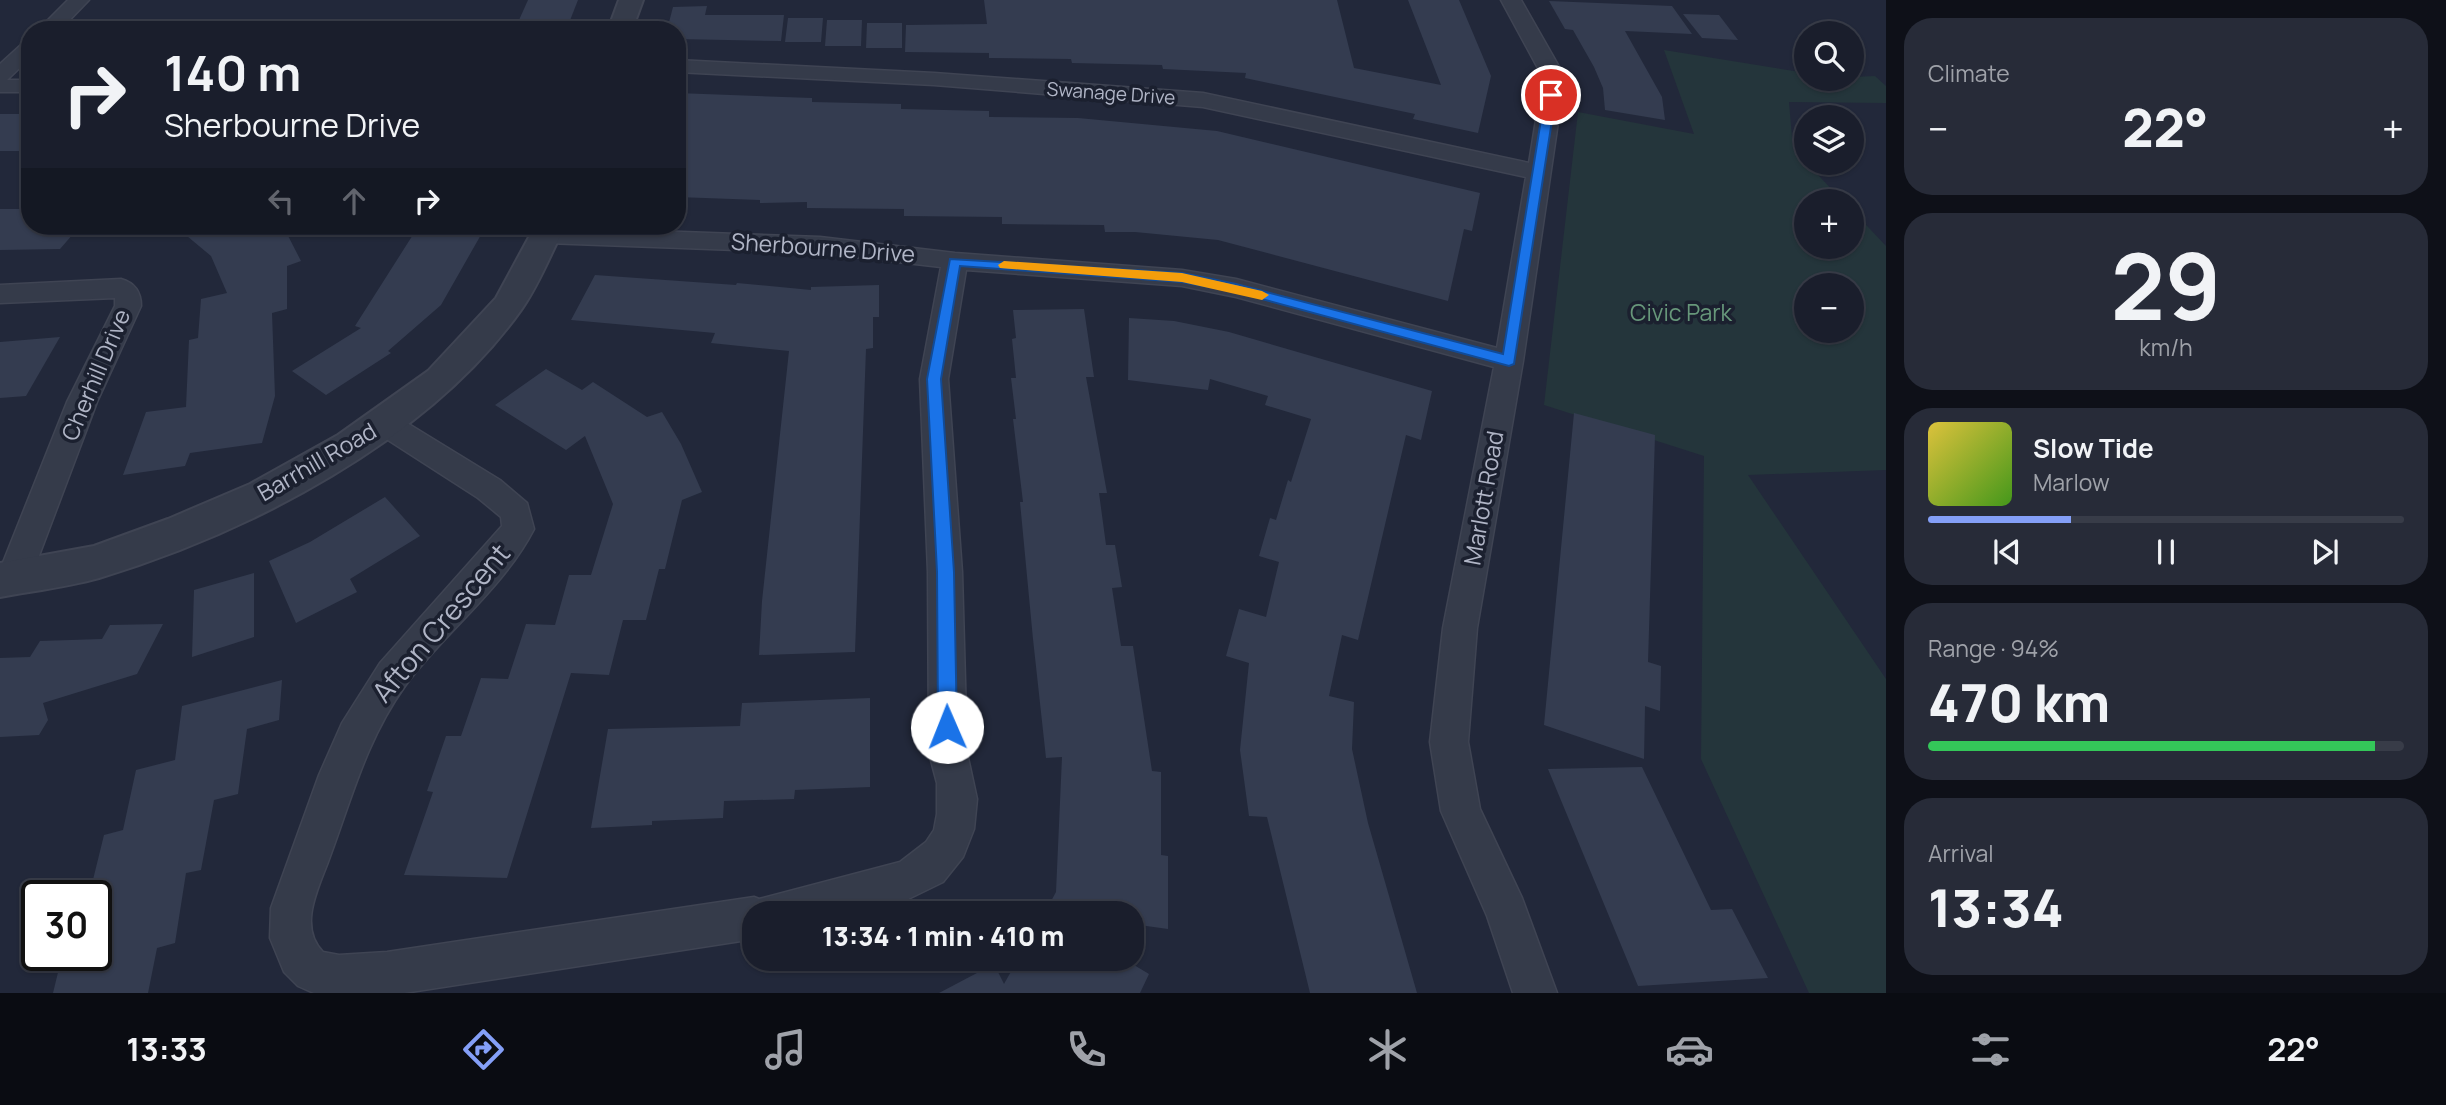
<!DOCTYPE html>
<html lang="en">
<head>
<meta charset="utf-8">
<style>
  body { margin:0; font-family:Manrope,sans-serif; background:#272b38; color:#f1f3f6; height:100vh; display:flex; flex-direction:column; font-size:26px; white-space:nowrap }
  * { box-sizing:border-box; margin:0 }
  p { font-size:23px; color:#9fa2a9 }
  .icon { flex:none; width:38px; height:38px; fill:none; stroke:currentColor; stroke-width:2; stroke-linecap:round; stroke-linejoin:round }
  .map { position:relative; flex:1; overflow:hidden }
  .panel { display:flex; flex-direction:column; gap:18px; padding:18px; background:#0e1018; width:560px }
  .panel>* { flex:none }
  .top-card { position:absolute; left:21px; top:21px; width:665px; height:214px; border-radius:28px; box-shadow:0 2px 5px #0004,0 0 0 2px #383c48; background:#1a1e2c; color:#f1f3f6; overflow:hidden }
  .fabs { position:absolute; left:1794px; top:21px; display:grid; gap:14px }
  .fabs a { display:grid; place-items:center; width:70px; height:70px; border-radius:50%; background:#1a1e2c; box-shadow:0 2px 5px #0004,0 0 0 2px #383c48; font-size:35px }
  .speed { position:absolute; left:21px; top:880px; display:flex; gap:14px; font-size:35px; font-weight:700; text-align:center }
  .speed>* { display:grid; place-content:center; width:91px; height:91px; border-radius:50%; background:#1a1e2c; box-shadow:0 2px 5px #0004,0 0 0 2px #383c48; line-height:1 }
  .speed .limit { border:4px solid #111; border-radius:10px; background:#fff; color:#111 }
  .pin { position:absolute; display:grid; place-items:center; width:60px; height:60px; color:#fff; margin:-30px; border:4px solid #fff; border-radius:50%; box-shadow:0 2px 7px #0007 }
  .me { position:absolute; width:77px; margin:-38px; rotate:359deg; stroke-linejoin:round; filter:drop-shadow(0 0 5px #0008) }
  .turn { display:flex; align-items:center; gap:24px; height:147px; padding:0 28px; font-size:32px }
  .turn .icon { width:91px; height:91px; stroke-width:2.5 }
  .turn b { display:block; font-size:49px; line-height:60px }
  .lanes { display:flex; align-items:center; height:66px; padding:0 28px; background:#0003; justify-content:center; gap:35px; direction:ltr }
  .lanes .off { opacity:.35 }
  .big { font-size:52px; font-weight:800; line-height:1.1 }
  .panel .tile { flex:1; display:flex; flex-direction:column; justify-content:center; gap:10px; min-width:0; padding:0 24px; border-radius:28px; background:#272b38 }
  .panel .dial { align-items:center; gap:0 }
  .dial b { font-size:91px; line-height:1 }
  .song { display:flex; align-items:center; gap:21px }
  .cover { width:84px; height:84px; border-radius:10px; background:linear-gradient(135deg,hsl(50 70% 55%),hsl(100 70% 35%)) }
  .played { height:7px; border-radius:4px; background:linear-gradient(90deg,#849ff7 30%,#383c48 30%) }
  .keys { display:flex; justify-content:space-around; direction:ltr }
  .heat { display:flex; justify-content:space-between; align-items:center; font-size:38px; direction:ltr }
  .charge { height:10px; border-radius:5px; background:linear-gradient(90deg,#34c759 94%,#383c48 0) }
  .trip { position:absolute; left:742px; top:901px; width:402px; height:70px; border-radius:28px; background:#1a1e2c; box-shadow:0 2px 5px #0004,0 0 0 2px #383c48; font-weight:800; line-height:70px; text-align:center }
  .tabs { display:flex; height:112px; justify-content:space-around; align-items:center; background:#0a0c12; color:#9fa2a9 }
  .tabs .icon { width:49px; height:49px }
  .tabs .current { color:#849ff7 }
  .tabs b { font-size:32px; color:#f1f3f6 }
  main { display:flex; flex:1; min-height:0 }
  .map>svg:first-child { display:block }
</style>
</head>
<body>
<main>
<div class="map">
<svg width="1886" height="993" viewBox="0 0 1886 993">
  <rect width="100%" height="100%" fill="#22283a"/>
  <path fill="#24353b" fill-rule="evenodd" d="M1664,50L1806,73V79L1875,76L1886,86V103L1789,102L1793,149L1843,201H1806V247H1852V210L1886,246V470L1748,475L1886,679V993H1809L1701,759L1704,456L1544,405L1578,112L1694,134ZM1806,285H1852V331H1806Z"/>
  <g fill="#343c50">
    <path d="M528,0H578L567,28L515,29Z"/>
    <path d="M984,0H1337L1354,68L1441,85L1408,0H1459L1491,76L1478,133L1413,119L1415,114L1245,78L1246,73L1163,69L1162,65L1072,63L1071,59L989,58V53L905,52L906,25L987,24Z"/>
    <path d="M1549,1L1672,6L1692,34L1625,31L1662,97L1665,120L1605,110L1603,88L1594,67L1573,30L1565,29Z"/>
    <path d="M707,6L705,15H784L781,41L677,39V30H667L673,7Z"/>
    <path d="M1683,14L1719,15L1738,40L1702,38Z"/>
    <path d="M788,18H823L821,42H785Z"/>
    <path d="M827,20H862L861,46H825Z"/>
    <path d="M867,23H902V48H866Z"/>
    <path d="M677,93L812,98V102L901,104V109L989,111V117L1078,118L1217,131L1480,193L1472,231L1464,229L1448,301L1218,240L1135,232H1105L1104,225L1002,224V217L904,216V209L807,208V202L760,203V200L677,197Z"/>
    <rect x="0" y="114" width="30" height="37"/>
    <path d="M0,209H30V226H80L60,249L0,250Z"/>
    <path d="M175,226H283L301,261L287,266V309L272,313L275,396L262,443L190,453L185,466L123,475L146,412L186,407L189,340L198,338L201,299L227,293L211,256Z"/>
    <path d="M416,230L482,233L441,305L388,351L391,353L326,395L292,371L361,328L355,326Z"/>
    <path d="M595,275L736,285L737,283L811,290V287L879,285V317H873V348L866,349L855,652L759,655L762,601L789,351L711,343L715,333L571,320Z"/>
    <path d="M1084,309L1094,377H1086L1107,493H1099L1106,545H1115L1122,587L1112,588L1121,646H1133L1152,771L1161,772V855L1168,856V929L1132,924V914H1044L1056,892L1062,757L1046,758L1033,639L1020,502H1023L1013,419H1016L1011,378H1016L1012,339L1016,338L1013,310Z"/>
    <path d="M1129,318L1174,321L1229,332L1432,391L1421,440L1406,435L1358,640L1342,635L1329,696L1354,702L1352,749L1368,823L1417,993H1310L1267,817L1249,816L1240,750L1249,663L1226,656L1239,609L1266,617L1279,562L1259,556L1270,518L1276,520L1288,480L1291,482L1311,419L1265,405L1268,396L1210,379L1208,390L1128,380Z"/>
    <path d="M60,337L26,396L0,398V342Z"/>
    <path d="M546,369L582,390L593,382L647,417L662,412L681,444L702,492L682,500L665,569H659L646,620H623L609,675L571,673L507,878L404,875L433,792L427,791L446,736H461L481,678L508,679L526,624L555,625L569,575H591L613,504L585,436L566,450L495,405Z"/>
    <path d="M1574,413L1655,435L1648,662L1661,666L1660,711L1645,706L1644,759L1544,725Z"/>
    <path d="M385,497L420,536L350,579L357,592L296,623L269,561L310,542Z"/>
    <path d="M254,573V637L192,657L194,590Z"/>
    <path d="M163,624L137,674L43,703L48,720L39,735L0,737V658L30,657L40,641L102,639L110,625Z"/>
    <path d="M282,680L279,720L247,729L238,794L214,800L201,870L186,873L175,943L157,948L148,993H53L62,956H96V896H89L104,835L123,830L136,770L175,760L182,706Z"/>
    <path d="M870,698V787L795,790L794,799L724,801L723,818L652,821V825L591,828L608,729L740,726L742,703Z"/>
    <path d="M1642,767L1711,910L1732,909L1768,978L1638,986L1548,769Z"/>
    <path d="M1018,959H1124L1149,974L1140,993H939L994,964L1004,984Z"/>
  </g>
  <g fill="none" stroke-linecap="round" stroke-linejoin="round">
    <defs>
      <g id="minor">
        <path d="M68,0H89L60,30H38Z"/>
        <path d="M1501,0H1521L1562,72V95L1523,361L1477,628L1468,742L1480,809L1522,898L1557,993H1513L1487,916L1441,811L1430,742L1443,628L1494,367L1236,297L1182,286L966,270L948,379L962,572L967,753L977,799L974,829L963,857L943,882L900,903L864,914H754V939L404,993H314L298,986L284,972L270,938L271,908L319,775L342,723L380,663L502,526L501,517L478,498L374,431L369,423L374,415L384,412L394,415L500,480L527,503L534,529C503,589 445,632 405,686C366,740 351,801 328,862C318,889 298,927 323,952L339,955L387,952L754,897L759,899L900,862L926,842L934,830L937,814V783L929,753L928,572L920,379L941,267L820,253L546,243L537,240L533,235L537,230L546,227L820,237L955,253L1182,270L1236,279L1497,348L1526,177L1203,107L934,85L677,72V60L934,73L1203,93L1529,163L1540,95V72Z"/>
        <path d="M30,41V58L7,80H30V92H0V64L23,43Z"/>
        <path d="M121,279C135,283 141,292 141,306L97,402L31,577L26,587L14,591L2,587L0,570L67,402L115,306V298L0,303V285Z"/>
      </g>
      <g id="tertiary">
        <path d="M619,0H643L632,30H608Z"/>
        <path d="M535,226H565C551,253 539,285 521,310C428,441 250,532 99,578C67,587 32,591 0,597V563L94,546L168,519L250,484L338,435L428,371L496,298Z"/>
      </g>
    </defs>
    <use href="#minor" stroke="#3f4453" stroke-width="3"/>
    <use href="#tertiary" stroke="#3f4453" stroke-width="4"/>
    <use href="#minor" fill="#353b4a" fill-rule="evenodd"/>
    <use href="#tertiary" fill="#353b4a" fill-rule="evenodd"/>
  </g>
  <path fill="#1a73e8" stroke="#114b97" stroke-width="2" d="M1551,92L1556,95L1514,364L1509,366L1236,292L1182,282L960,266L941,379L954,572L957,727L954,733L947,736L941,733L938,727L937,572L927,379L950,259L1182,273L1236,284L1503,354L1545,95Z"/>
  <path fill="#f59e0b" d="M1004,261L1182,273L1262,291L1269,295L1262,300L1182,282L1000,268L998,265Z"/>
  <g text-anchor="middle" stroke-width="7" stroke-linejoin="round" paint-order="stroke">
    <g font-size="19" fill="#b0b5c6" stroke="#1b202f">
      <text transform="translate(1111 93) rotate(4)" y="7">Swanage Drive</text>
    </g>
    <g font-size="23" fill="#b0b5c6" stroke="#1b202f">
      <text transform="translate(823 248) rotate(4)" y="8">Sherbourne Drive</text>
      <text transform="translate(96 375) rotate(-67)" y="8">Cherhill Drive</text>
      <text transform="translate(317 462) rotate(-30)" y="8">Barrhill Road</text>
      <text transform="translate(1484 498) rotate(-80)" y="8">Marlott Road</text>
    </g>
    <g font-size="23" fill="#67977a" stroke="#1b202f">
      <text x="1681" y="321">Civic Park</text>
    </g>
    <g font-size="28" fill="#b0b5c6" stroke="#1b202f">
      <text transform="translate(441 623) rotate(-50)" y="10">Afton Crescent</text>
    </g>
  </g>
</svg>
<div class="fabs">
<a><svg class="icon" aria-label="search" viewBox="0 0 24 24"><circle cx="10" cy="10" r="6"/><path d="M15 15l6 6"/></svg></a>
<a><svg class="icon" aria-label="layers" viewBox="0 0 24 24"><path d="M12 4l9 5-9 5-9-5zM3 14l9 5 9-5"/></svg></a>
<a>+</a>
<a>−</a>
</div>
<div class="speed"><div class="limit">30</div></div>
<div class="pin" style="left:1551px;top:95px;background:#d93025"><svg class="icon" aria-label="arrive" viewBox="0 0 24 24"><path d="M6 21V4h12l-3 4 3 4H6"/></svg></div>
<svg class="me" style="left:947px;top:727px" viewBox="-20 -20 40 40"><circle r="19" fill="#fff"/><path d="M0-13L10 11 0 6-10 11z" fill="#1a73e8"/></svg>
<div class="trip">13:34 · 1 min · 410 m</div>
<div class="top-card">
<div class="turn"><svg class="icon" aria-label="right" viewBox="0 0 24 24"><path d="M7 20v-9h11M14 6l5 5-5 5"/></svg><div><b>140 m</b>Sherbourne Drive</div></div>
<div class="lanes"><svg class="icon off" aria-label="left" viewBox="0 0 24 24"><path d="M17 20v-9H6M10 6l-5 5 5 5"/></svg><svg class="icon off" aria-label="ahead" viewBox="0 0 24 24"><path d="M12 20V5M6 11l6-6 6 6"/></svg><svg class="icon" aria-label="right" viewBox="0 0 24 24"><path d="M7 20v-9h11M14 6l5 5-5 5"/></svg></div>
</div>
</div>
<section class="panel">
<div class="tile"><p>Climate</p>
<div class="heat"><a>−</a><b class="big">22°</b><a>+</a></div>
</div>
<div class="tile dial"><b>29</b><p>km/h</p></div>
<div class="tile">
<div class="song"><i class="cover"></i><div><b>Slow Tide</b><p>Marlow</p></div></div>
<div class="played"></div>
<div class="keys"><svg class="icon" aria-label="previous" viewBox="0 0 24 24"><path d="M18 5L8 12l10 7zM5 5v14"/></svg><svg class="icon" aria-label="pause" viewBox="0 0 24 24"><path d="M8 5v14M16 5v14"/></svg><svg class="icon" aria-label="next" viewBox="0 0 24 24"><path d="M6 5l10 7-10 7zM19 5v14"/></svg></div>
</div>
<div class="tile"><p>Range · 94%</p><b class="big">470 km</b><div class="charge"></div></div>
<div class="tile"><p>Arrival</p><b class="big">13:34</b></div>
</section>
</main>
<nav class="tabs">
<b>13:33</b>
<svg class="icon current" aria-label="directions" viewBox="0 0 24 24"><path d="M12 3l9 9-9 9-9-9zM9 14v-3h6M13 9l2 2-2 2"/></svg>
<svg class="icon" aria-label="music" viewBox="0 0 24 24"><path d="M9 18V5l10-2v13"/><circle cx="6" cy="18" r="3"/><circle cx="16" cy="16" r="3"/></svg>
<svg class="icon" aria-label="phone" viewBox="0 0 24 24"><path d="M5 4h4l2 5-3 2q2 4 5 5l2-3 5 2v4C11 20 4 13 5 4z"/></svg>
<svg class="icon" aria-label="climate" viewBox="0 0 24 24"><path d="M12 3v18M4 7l16 10M4 17L20 7"/></svg>
<svg class="icon" aria-label="car" viewBox="0 0 24 24"><path d="M5 17H2v-5l4-1 3-4h7l3 4 3 1v5h-3M9 17h6M6 11h13"/><circle cx="7" cy="17" r="2"/><circle cx="17" cy="17" r="2"/></svg>
<svg class="icon" aria-label="filters" viewBox="0 0 24 24"><path d="M4 7h16M4 17h16"/><circle cx="9" cy="7" r="2"/><circle cx="15" cy="17" r="2"/></svg>
<b>22°</b>
</nav>
</body>
</html>
